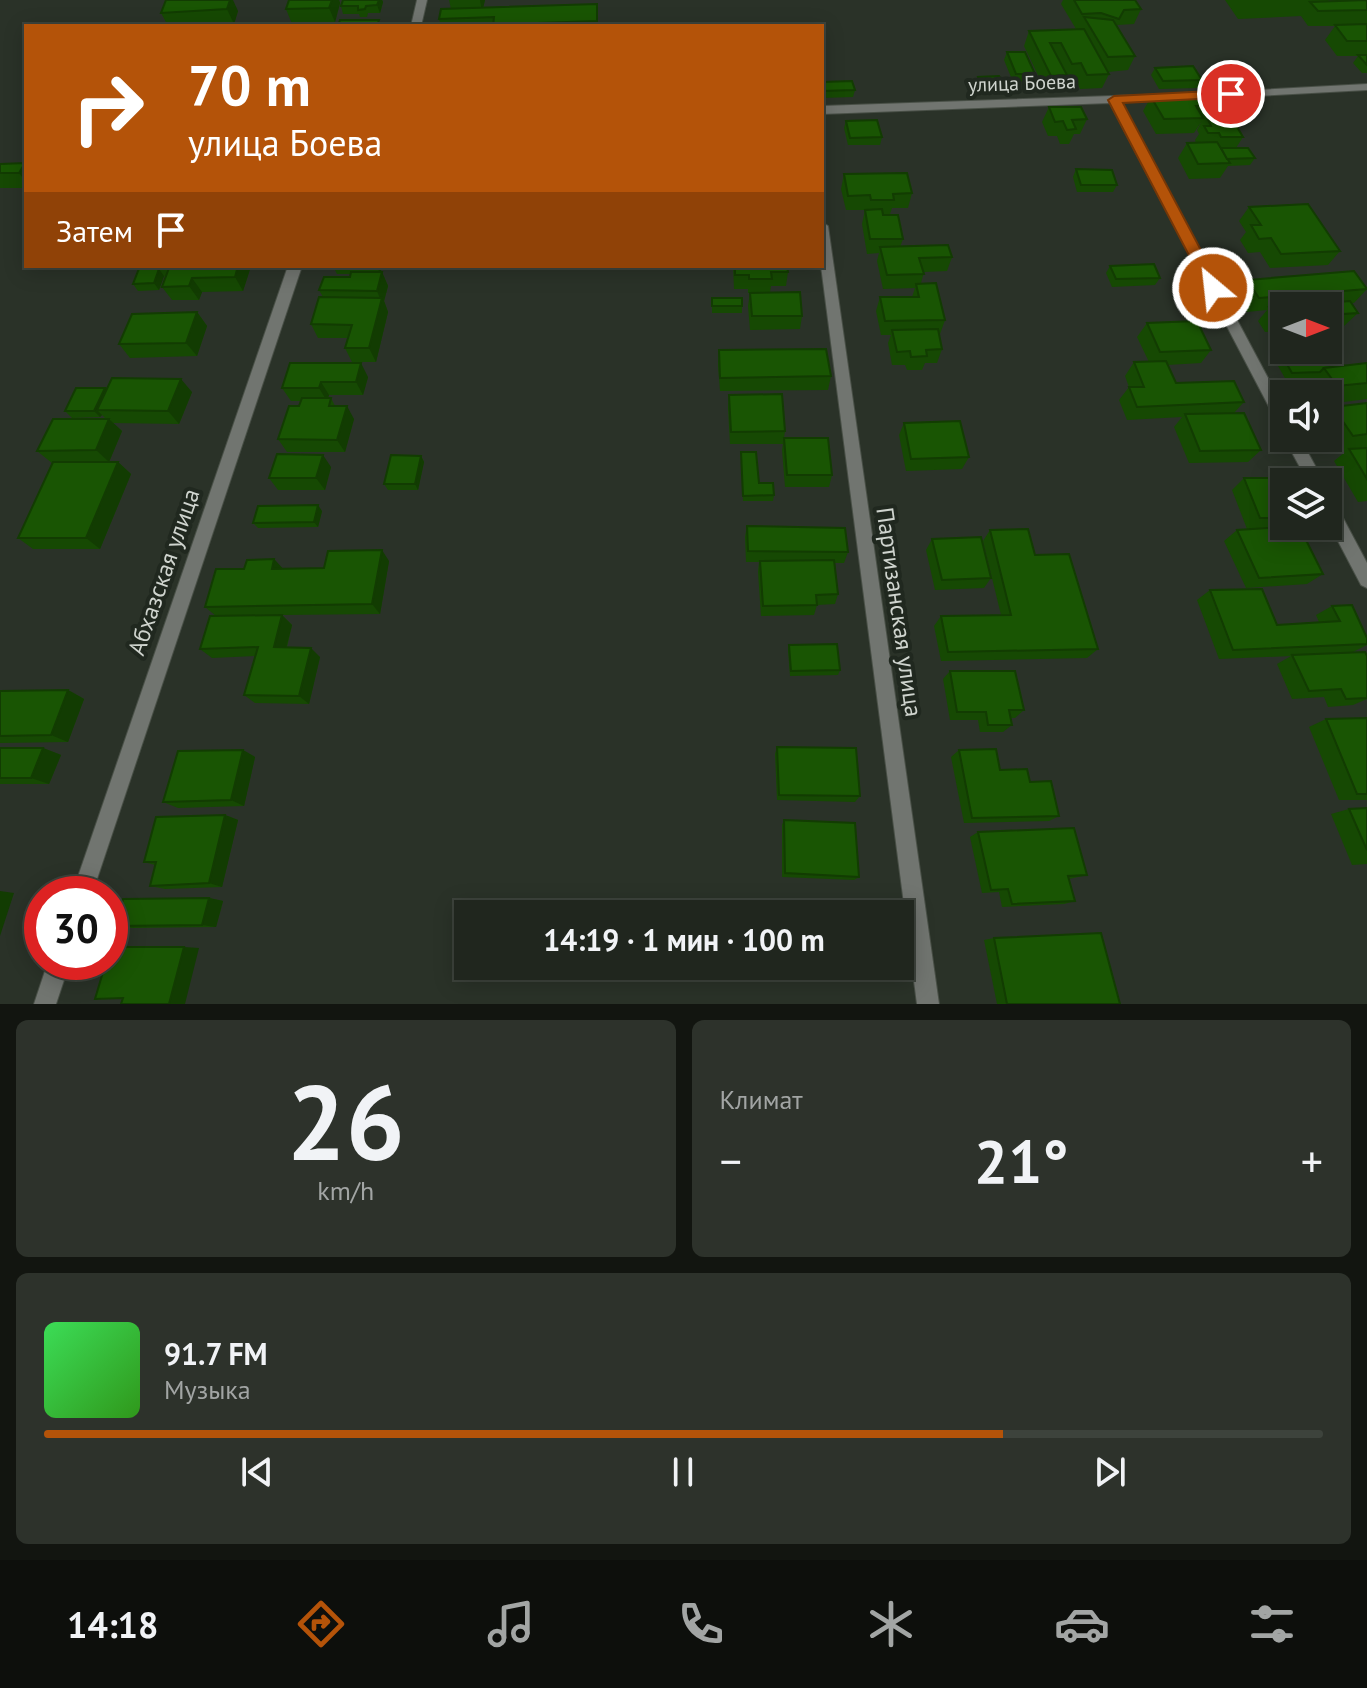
<!DOCTYPE html>
<html lang="ru">
<head>
<meta charset="utf-8">
<style>
  body { margin:0; font-family:"PT Sans",sans-serif; background:#2d322b; color:#f1f3f6; height:100vh; display:flex; flex-direction:column; font-size:30px; white-space:nowrap }
  * { box-sizing:border-box; margin:0 }
  p { font-size:26px; color:#a2a5a4 }
  .icon { flex:none; width:44px; height:44px; fill:none; stroke:currentColor; stroke-width:2; stroke-linecap:round; stroke-linejoin:round }
  .map { position:relative; height:1004px; overflow:hidden }
  .sheet { display:flex; flex-direction:column; gap:16px; padding:16px; background:#121510; flex:1 }
  .sheet>* { flex:none }
  .hud { position:absolute; left:24px; top:24px; width:800px; height:244px; border-radius:0px; box-shadow:0 4px 20px #0003,0 0 0 2px #3d433c; background:#b45309; color:#fff; overflow:hidden }
  .needle { width:52px; rotate:90deg }
  .controls { position:absolute; left:1270px; top:292px; display:grid; gap:16px }
  .controls a { display:grid; place-items:center; width:72px; height:72px; border-radius:0px; background:#20261e; box-shadow:0 4px 20px #0003,0 0 0 2px #3d433c; font-size:40px }
  .speed { position:absolute; left:24px; top:876px; display:flex; gap:16px; font-size:40px; font-weight:700; text-align:center }
  .speed>* { display:grid; place-content:center; width:104px; height:104px; border-radius:50%; background:#20261e; box-shadow:0 4px 20px #0003,0 0 0 2px #3d433c; line-height:1 }
  .speed .limit { border:12px solid #d22; background:#fff; color:#111 }
  .pin { position:absolute; display:grid; place-items:center; width:68px; height:68px; color:#fff; margin:-34px; border:4px solid #fff; border-radius:50%; box-shadow:0 2px 8px #0007 }
  .me { position:absolute; width:88px; margin:-44px; rotate:332deg; stroke-linejoin:round; filter:drop-shadow(0 0 6px #0008) }
  .turn { display:flex; align-items:center; gap:28px; height:168px; padding:0 32px; font-size:36px }
  .turn .icon { width:104px; height:104px; stroke-width:2.5 }
  .turn b { display:block; font-size:56px; line-height:68px }
  .then { display:flex; align-items:center; height:76px; padding:0 32px; background:#0003; gap:16px; font-size:30px }
  .big { font-size:60px; font-weight:700; line-height:1.1 }
  .sheet .card { flex:1; display:flex; flex-direction:column; justify-content:center; gap:12px; min-width:0; padding:0 28px; border-radius:12px; background:#2d322b }
  .sheet .dial { align-items:center; gap:0 }
  .dial b { font-size:104px; line-height:1 }
  .song { display:flex; align-items:center; gap:24px }
  .cover { width:96px; height:96px; border-radius:12px; background:linear-gradient(135deg,hsl(130 70% 55%),hsl(110 70% 35%)) }
  .played { height:8px; border-radius:4px; background:linear-gradient(90deg,#b45309 75%,#3d433c 75%) }
  .keys { display:flex; justify-content:space-around; direction:ltr }
  .heat { display:flex; justify-content:space-between; align-items:center; font-size:44px; direction:ltr }
  .sheet .tiles { flex:1; display:grid; gap:16px; grid-template-columns:1fr 1fr }
  .card:last-child { grid-column:span 2 }
  .trip { position:absolute; left:454px; top:900px; width:460px; height:80px; border-radius:0px; background:#20261e; box-shadow:0 4px 20px #0003,0 0 0 2px #3d433c; font-weight:700; line-height:80px; text-align:center }
  .menu { display:flex; height:128px; justify-content:space-around; align-items:center; background:#0d0f0c; color:#a2a5a4 }
  .menu .icon { width:56px; height:56px }
  .menu .selected { color:#b45309 }
  .menu b { font-size:36px; color:#f1f3f6 }
  .map>svg:first-child { display:block }
</style>
</head>
<body>
<div class="map">
<svg width="1367" height="1004" viewBox="0 0 1367 1004">
  <rect width="100%" height="100%" fill="#2a3228"/>
  <g fill="none" stroke-linecap="round" stroke-linejoin="round">
    <defs>
      <g id="minor">
        <path d="M417,0H427L421,26H411Z"/>
        <path d="M1367,84V90L1221,98L1215,95L1221,92Z"/>
        <path d="M1170,94L1176,97L1174,99L1121,102L1284,408V428L1279,426L1110,103L822,114V106Z"/>
        <path d="M822,222L828,226L939,1004H917L821,266Z"/>
        <path d="M288,266H302L92,894H72Z"/>
        <path d="M1284,438H1300L1324,482H1308Z"/>
        <path d="M1328,499L1334,501L1367,563V588L1361,585L1328,522Z"/>
        <path d="M48,962H70L56,1004H34Z"/>
      </g>
    </defs>
    <use href="#minor" stroke="#484f46" stroke-width="2"/>
    <use href="#minor" fill="#717570" fill-rule="evenodd"/>
  </g>
  <g fill="#164903">
    <path d="M166,0L238,11L234,24L168,26L161,13Z"/>
    <path d="M289,0H339L340,3L335,22L292,24L286,9Z"/>
    <path d="M343,0H382L383,2L380,13H368L367,17H360L359,14H343L341,6Z"/>
    <path d="M449,0H485L483,8L597,4L598,26H441L439,19L451,9Z"/>
    <path d="M1063,0H1135L1141,9L1134,24L1117,25V26L1135,56L1128,70L1108,72L1109,74L1102,88L1080,89L1075,78L1066,77L1061,90H1045L1024,46L1029,31L1076,29L1061,4Z"/>
    <path d="M1225,0H1329L1328,1L1367,0V73H1362L1353,63L1358,56H1337L1325,40L1335,26H1308L1301,16L1238,19Z"/>
    <path d="M1007,52L1035,74L1032,81L1013,82L1004,60Z"/>
    <path d="M1155,68L1202,80L1198,88L1159,89L1151,75Z"/>
    <path d="M978,77L1002,82L999,90L978,91L975,85Z"/>
    <path d="M822,82L855,90L853,97L822,98Z"/>
    <path d="M1151,97L1259,104L1250,119L1233,120L1243,137L1236,148L1255,158L1250,165L1228,166L1220,178L1189,179L1178,158L1187,143H1196L1195,140L1199,134L1197,130L1202,121L1194,133L1156,134L1143,111Z"/>
    <path d="M1049,107L1087,119L1080,134H1074L1069,144H1060L1057,136H1048L1042,122Z"/>
    <path d="M846,121L882,137L880,145H848L844,128Z"/>
    <path d="M0,164L26,165V188H0Z"/>
    <path d="M1076,169L1117,185L1113,192H1077L1073,177Z"/>
    <path d="M844,174L912,193L908,208H892L890,214L883,215L903,239L900,247L952,257L947,271L924,272L921,283L945,320L940,334H939L942,349L937,363H925L922,370H907L905,365H892L888,343L891,335H881L876,311L880,297H912L915,288L883,289L877,261L879,253L867,254L862,224L865,210H846L841,189Z"/>
    <path d="M1249,207L1340,251L1328,265L1270,268L1260,252L1248,253L1240,240L1246,232L1239,221Z"/>
    <path d="M140,266H251L243,291L202,292L199,300H172L162,287L166,278L164,276L159,290L138,291L133,284Z"/>
    <path d="M333,266H382L381,272H382L388,286L384,301L388,312L376,362H352L345,348L348,338H318L311,324L323,297L319,290L350,277L351,274H337Z"/>
    <path d="M733,266H787L788,272L786,286H771L770,292L802,316L800,329L750,330L748,306L750,293H748V289H734Z"/>
    <path d="M1110,266L1160,278L1155,285L1112,287L1106,273Z"/>
    <path d="M1247,280L1367,289L1354,303H1351L1358,313L1344,326L1328,328V306H1284V331L1265,332L1258,321L1267,310L1247,312L1236,294Z"/>
    <path d="M712,298L742,306V313H712Z"/>
    <path d="M197,312L207,326L197,356L130,358L119,344Z"/>
    <path d="M1147,323L1211,350L1201,363L1167,365L1176,383L1244,402L1234,413L1261,450L1248,462L1189,463L1174,427L1182,417L1127,420L1119,400L1129,387L1125,376L1134,362H1149L1137,337Z"/>
    <path d="M719,350L831,376L828,390L720,391L718,364Z"/>
    <path d="M1284,359L1344,366L1367,363V399L1328,404V394H1310L1305,387L1313,379L1286,380L1278,366Z"/>
    <path d="M290,363L368,377L363,395H329L328,398H331L335,406L354,419L345,452H287L278,439L299,406L301,401H291L282,388Z"/>
    <path d="M106,390L192,392L179,424L113,423L122,431L109,462H118L131,474L100,549H33L18,538L52,463L37,451L106,419L102,415L100,417L72,418L65,411Z"/>
    <path d="M729,395L785,431L783,444H730L728,408Z"/>
    <path d="M1367,403V501L1358,502L1334,461L1345,452L1331,454L1321,438H1328V412L1333,407Z"/>
    <path d="M904,423L969,457L962,469L906,471L899,435Z"/>
    <path d="M784,438L832,475L829,487H785L782,450Z"/>
    <path d="M741,452L759,483L774,495L773,501H743Z"/>
    <path d="M421,456L424,462L418,490H388L384,484Z"/>
    <path d="M331,467L325,490H278L269,478Z"/>
    <path d="M1244,478L1284,482V526H1291L1290,527L1323,574L1307,584L1246,588L1224,541L1237,530L1247,529L1232,490Z"/>
    <path d="M322,511L318,527L258,528L253,523Z"/>
    <path d="M747,526L848,552L844,563H835L838,594L835,604L817,605L814,615L761,616L758,572L759,562H746L745,537Z"/>
    <path d="M990,530L1035,555L1098,649L1087,658L941,661L934,626L941,616L1001,615L983,541Z"/>
    <path d="M932,539L991,578L984,588L935,590L926,550Z"/>
    <path d="M274,559L283,569L324,568L389,561L380,614L282,615L292,625L287,647L320,657L309,704L255,703L244,695L255,656L212,658L200,649L216,616L205,607L244,569Z"/>
    <path d="M1210,590L1277,625L1319,622L1316,615L1332,606L1367,638V645L1353,652L1367,656V699L1353,705L1328,707L1324,697L1292,699L1277,664L1291,656L1219,659L1197,600Z"/>
    <path d="M789,645L840,670L838,675L790,676L788,650Z"/>
    <path d="M950,671L1024,710L1015,718H1011L1012,725L1003,732H980L978,720H950L943,679Z"/>
    <path d="M68,690L84,699L68,742L0,743V691Z"/>
    <path d="M1367,718V800H1339L1309,727L1326,719Z"/>
    <path d="M777,747L860,796L855,802L777,800L775,754Z"/>
    <path d="M0,748H43L61,755L49,784H0Z"/>
    <path d="M243,750L255,757L244,806L178,808L163,802Z"/>
    <path d="M959,750L1000,770L1030,782L1059,816L1049,821L964,823L951,757Z"/>
    <path d="M1367,808V864L1352,865L1331,814L1349,809Z"/>
    <path d="M225,815L238,820L222,887L165,889L150,886L155,865L144,862Z"/>
    <path d="M784,820L859,877L854,880L782,877V825Z"/>
    <path d="M978,832L1087,875L1069,879L1075,901L1064,904L1002,907L999,892L982,893L970,837Z"/>
    <path d="M209,898L223,901L216,927L132,928L115,926Z"/>
    <path d="M994,938L1120,1004H997L984,940Z"/>
  </g>
  <g fill="#123c02">
    <path d="M230,0H233L238,11L234,24L227,9Z"/>
    <path d="M332,0H339L340,3L335,22L329,8Z"/>
    <path d="M379,0H382L383,2L380,13L377,5Z"/>
    <path d="M480,0H485L482,12Z"/>
    <path d="M25,163L26,165V182L19,173Z"/>
    <path d="M238,266H251L243,291L235,277Z"/>
    <path d="M377,266H382L380,274Z"/>
    <path d="M159,269L164,276L159,290L154,283Z"/>
    <path d="M382,272L388,286L384,301L388,312L376,362L369,348L381,301L377,291Z"/>
    <path d="M192,278L202,292L199,300L189,286Z"/>
    <path d="M197,312L207,326L197,356L186,343Z"/>
    <path d="M361,363L368,377L363,395L356,382Z"/>
    <path d="M181,379L192,392L179,424L168,411Z"/>
    <path d="M321,382L329,395L327,401L319,388Z"/>
    <path d="M105,388L111,394L97,410L102,415L100,417L94,411Z"/>
    <path d="M347,406L354,419L345,452L337,440Z"/>
    <path d="M109,419L122,431L109,462L96,450Z"/>
    <path d="M323,455L331,467L325,490L316,478Z"/>
    <path d="M421,456L424,462L418,490L415,484Z"/>
    <path d="M118,462L131,474L100,549L86,538Z"/>
    <path d="M318,505L322,511L318,527L314,522Z"/>
    <path d="M382,550L389,561L380,614L372,604Z"/>
    <path d="M274,559L284,570L272,569Z"/>
    <path d="M282,615L292,625L284,656L274,647Z"/>
    <path d="M311,648L320,657L309,704L299,696Z"/>
    <path d="M68,690L84,699L68,742L51,735Z"/>
    <path d="M43,748L61,755L49,784L31,778Z"/>
    <path d="M243,750L255,757L244,806L231,800Z"/>
    <path d="M225,815L238,820L222,887L209,883Z"/>
    <path d="M0,891L14,893L0,936Z"/>
    <path d="M209,898L223,901L216,927L202,925Z"/>
    <path d="M184,947L199,948L185,1004H169Z"/>
  </g>
  <g fill="#195503" stroke="#123c02" stroke-width="2">
    <path d="M166,0H230L227,9L161,13Z"/>
    <path d="M289,0H332L329,8L286,9Z"/>
    <path d="M343,0H379L377,5L366,6L365,9L358,10V6H341Z"/>
    <path d="M1074,0H1135L1141,9L1124,10L1119,19L1101,13L1082,14Z"/>
    <path d="M1367,0V10L1318,11L1310,2Z"/>
    <path d="M597,4V21L539,23V26H493L494,17L439,19L441,9Z"/>
    <path d="M1084,17L1113,20L1135,56L1108,57Z"/>
    <path d="M340,20H379L377,26H338Z"/>
    <path d="M1367,24V41H1347L1335,25Z"/>
    <path d="M1084,29L1109,74L1087,75L1081,63L1072,64L1061,43H1050L1067,75L1051,76L1029,31Z"/>
    <path d="M1007,52H1025L1035,74H1016Z"/>
    <path d="M1358,55H1367V65Z"/>
    <path d="M1193,66L1202,80L1163,81L1155,68Z"/>
    <path d="M999,76L1002,82L980,83L978,77Z"/>
    <path d="M852,81L855,90L822,91V82Z"/>
    <path d="M1252,94L1259,104L1196,106L1203,118L1164,119L1151,97Z"/>
    <path d="M1049,107H1081L1087,119L1072,120L1076,129L1067,130L1063,121L1055,122Z"/>
    <path d="M1206,115H1230L1243,137H1221L1219,133H1208L1204,126H1211Z"/>
    <path d="M877,120L882,137L850,138L846,121Z"/>
    <path d="M1217,142L1230,163L1198,164L1187,143Z"/>
    <path d="M1221,148H1248L1255,158L1227,159Z"/>
    <path d="M25,163L19,173H0V164Z"/>
    <path d="M1076,169L1112,170L1117,185H1081Z"/>
    <path d="M907,173L912,193L893,194L894,200H871L870,195L848,196L844,174Z"/>
    <path d="M1308,204L1340,251L1281,254L1271,238L1259,239L1251,225H1261L1249,207Z"/>
    <path d="M882,209L883,215H898L903,239H870L865,210Z"/>
    <path d="M948,245L952,257L919,258L924,274L887,275L880,247Z"/>
    <path d="M1154,264L1160,278L1116,279L1110,266Z"/>
    <path d="M140,266H160L154,283L133,284Z"/>
    <path d="M160,266H238L235,277L192,278L189,286L162,287L169,268L159,269Z"/>
    <path d="M735,266H787L788,272H771L772,279H749V275H735Z"/>
    <path d="M1354,271L1367,289L1259,298L1247,280Z"/>
    <path d="M351,272H382L377,291L319,290L324,277H350Z"/>
    <path d="M936,283L945,320L885,321L880,297H919L916,284Z"/>
    <path d="M800,292L802,316H752L750,293Z"/>
    <path d="M319,297L382,298L369,348H345L352,325L311,324Z"/>
    <rect x="712" y="298" width="30" height="8"/>
    <path d="M1350,301L1358,313L1328,315V306H1284V318L1277,319L1269,307Z"/>
    <path d="M197,312L186,343L119,344L132,314Z"/>
    <path d="M1197,321L1211,350L1160,352L1147,323Z"/>
    <path d="M938,329L942,349L926,350L927,356L911,357L910,351L897,352L892,330Z"/>
    <path d="M826,349L831,376L720,378L719,350Z"/>
    <path d="M1338,356L1344,366L1324,368L1320,372L1292,373L1284,359Z"/>
    <path d="M1166,361L1176,383L1234,381L1244,402L1137,407L1129,387H1144L1134,362Z"/>
    <path d="M290,363H361L356,382H321L319,388H282Z"/>
    <path d="M1367,363V383L1337,386L1324,368Z"/>
    <path d="M112,378L181,379L168,411L97,410Z"/>
    <path d="M76,388H105L94,411H65Z"/>
    <path d="M782,394L785,431L731,432L729,395Z"/>
    <path d="M302,398H331L329,406H347L337,440L278,439L289,406H299Z"/>
    <path d="M1367,403V434L1353,436L1333,407Z"/>
    <path d="M1244,413L1261,450L1200,451L1185,414Z"/>
    <path d="M53,419H109L96,450L37,451Z"/>
    <path d="M960,421L969,457L911,459L904,423Z"/>
    <path d="M784,438H828L832,475H787Z"/>
    <path d="M1367,448V479L1349,449Z"/>
    <path d="M741,452H756L759,483H773L774,495L743,496Z"/>
    <path d="M277,454L323,455L316,478H269Z"/>
    <path d="M391,455L421,456L415,484H384Z"/>
    <path d="M53,462H118L86,538H18Z"/>
    <path d="M1244,478H1285L1286,482H1284V518H1260Z"/>
    <path d="M318,505L314,522L253,523L258,506Z"/>
    <path d="M747,526L845,528L848,552L748,551Z"/>
    <path d="M1299,526L1323,574L1259,578L1237,530Z"/>
    <path d="M1028,529L1035,555L1069,554L1098,649L948,652L941,616L1011,615L990,530Z"/>
    <path d="M981,537L991,578L942,580L932,539Z"/>
    <path d="M382,550L372,604L205,607L216,569H244L247,560L274,559L272,569L324,568L328,551Z"/>
    <path d="M834,560L838,594L816,595L817,605L763,606L760,561Z"/>
    <path d="M1262,589L1277,625L1340,621L1332,606L1352,605L1367,638V644L1233,650L1210,590Z"/>
    <path d="M282,615L274,647L311,648L299,696L244,695L258,647L200,649L210,616Z"/>
    <path d="M837,644L840,670L791,671L789,645Z"/>
    <path d="M1365,652L1367,656V698L1346,699L1341,689L1309,691L1292,655Z"/>
    <path d="M950,671H1015L1024,710H1009L1012,725H988L986,712H957Z"/>
    <path d="M68,690L51,735L0,736V691Z"/>
    <path d="M1367,718V794H1357L1326,719Z"/>
    <path d="M777,747L856,748L860,796L779,795Z"/>
    <path d="M0,748H43L31,778H0Z"/>
    <path d="M996,749L1000,770L1027,769L1030,782L1051,781L1059,816L972,818L959,750Z"/>
    <path d="M243,750L231,800L163,802L178,751Z"/>
    <path d="M1367,808V850L1349,809Z"/>
    <path d="M225,815L209,883L150,886L156,862H144L156,817Z"/>
    <path d="M784,820L855,823L859,877L785,873Z"/>
    <path d="M1074,828L1087,875L1068,876L1075,901L1012,904L1008,889L991,890L978,832Z"/>
    <path d="M209,898L202,925L115,926L123,899Z"/>
    <path d="M1101,933L1120,1004H1007L994,938Z"/>
    <path d="M111,947H184L169,1004H121L123,998L95,999L106,962H110Z"/>
  </g>
  <path fill="#b45309" stroke="#753606" stroke-width="2" d="M1231,90L1237,94L1236,97L1123,103L1221,288L1213,293L1206,288L1108,100L1114,96Z"/>
  <g text-anchor="middle" stroke-width="8" stroke-linejoin="round" paint-order="stroke">
    <g font-size="20" fill="#cfd4ce" stroke="#20281f">
      <text transform="translate(1022 83) rotate(-2)" y="7">улица Боева</text>
    </g>
    <g font-size="24" fill="#cfd4ce" stroke="#20281f">
      <text transform="translate(164 572) rotate(-71)" y="8">Абхазская улица</text>
      <text transform="translate(899 612) rotate(82)" y="8">Партизанская улица</text>
    </g>
  </g>
</svg>
<div class="controls">
<a><svg class="needle" viewBox="-14 -14 28 28"><path d="M0-13l5 13h-10z" fill="#e53935"/><path d="M0 13l5-13h-10z" fill="#a2a5a4"/></svg></a>
<a><svg class="icon" aria-label="sound" viewBox="0 0 24 24"><path d="M4 9h4l5-4v14l-5-4H4zM17 9q2 3 0 6"/></svg></a>
<a><svg class="icon" aria-label="layers" viewBox="0 0 24 24"><path d="M12 4l9 5-9 5-9-5zM3 14l9 5 9-5"/></svg></a>
</div>
<div class="speed"><div class="limit">30</div></div>
<div class="pin" style="left:1231px;top:94px;background:#d93025"><svg class="icon" aria-label="arrive" viewBox="0 0 24 24"><path d="M6 21V4h12l-3 4 3 4H6"/></svg></div>
<svg class="me" style="left:1213px;top:288px" viewBox="-20 -20 40 40"><circle r="17" fill="#b45309" stroke="#fff" stroke-width="3"/><path d="M0-11L8 9 0 5-8 9z" fill="#fff"/></svg>
<div class="trip">14:19 · 1 мин · 100 m</div>
<div class="hud">
<div class="turn"><svg class="icon" aria-label="right" viewBox="0 0 24 24"><path d="M7 20v-9h11M14 6l5 5-5 5"/></svg><div><b>70 m</b>улица Боева</div></div>
<div class="then">Затем<svg class="icon" aria-label="arrive" viewBox="0 0 24 24"><path d="M6 21V4h12l-3 4 3 4H6"/></svg></div>
</div>
</div>
<section class="sheet">
<div class="tiles">
<div class="card dial"><b>26</b><p>km/h</p></div>
<div class="card"><p>Климат</p>
<div class="heat"><a>−</a><b class="big">21°</b><a>+</a></div>
</div>
<div class="card">
<div class="song"><i class="cover"></i><div><b>91.7 FM</b><p>Музыка</p></div></div>
<div class="played"></div>
<div class="keys"><svg class="icon" aria-label="previous" viewBox="0 0 24 24"><path d="M18 5L8 12l10 7zM5 5v14"/></svg><svg class="icon" aria-label="pause" viewBox="0 0 24 24"><path d="M8 5v14M16 5v14"/></svg><svg class="icon" aria-label="next" viewBox="0 0 24 24"><path d="M6 5l10 7-10 7zM19 5v14"/></svg></div>
</div>
</div>
</section>
<nav class="menu">
<b>14:18</b>
<svg class="icon selected" aria-label="directions" viewBox="0 0 24 24"><path d="M12 3l9 9-9 9-9-9zM9 14v-3h6M13 9l2 2-2 2"/></svg>
<svg class="icon" aria-label="music" viewBox="0 0 24 24"><path d="M9 18V5l10-2v13"/><circle cx="6" cy="18" r="3"/><circle cx="16" cy="16" r="3"/></svg>
<svg class="icon" aria-label="phone" viewBox="0 0 24 24"><path d="M5 4h4l2 5-3 2q2 4 5 5l2-3 5 2v4C11 20 4 13 5 4z"/></svg>
<svg class="icon" aria-label="climate" viewBox="0 0 24 24"><path d="M12 3v18M4 7l16 10M4 17L20 7"/></svg>
<svg class="icon" aria-label="car" viewBox="0 0 24 24"><path d="M5 17H2v-5l4-1 3-4h7l3 4 3 1v5h-3M9 17h6M6 11h13"/><circle cx="7" cy="17" r="2"/><circle cx="17" cy="17" r="2"/></svg>
<svg class="icon" aria-label="filters" viewBox="0 0 24 24"><path d="M4 7h16M4 17h16"/><circle cx="9" cy="7" r="2"/><circle cx="15" cy="17" r="2"/></svg>
</nav>
</body>
</html>
